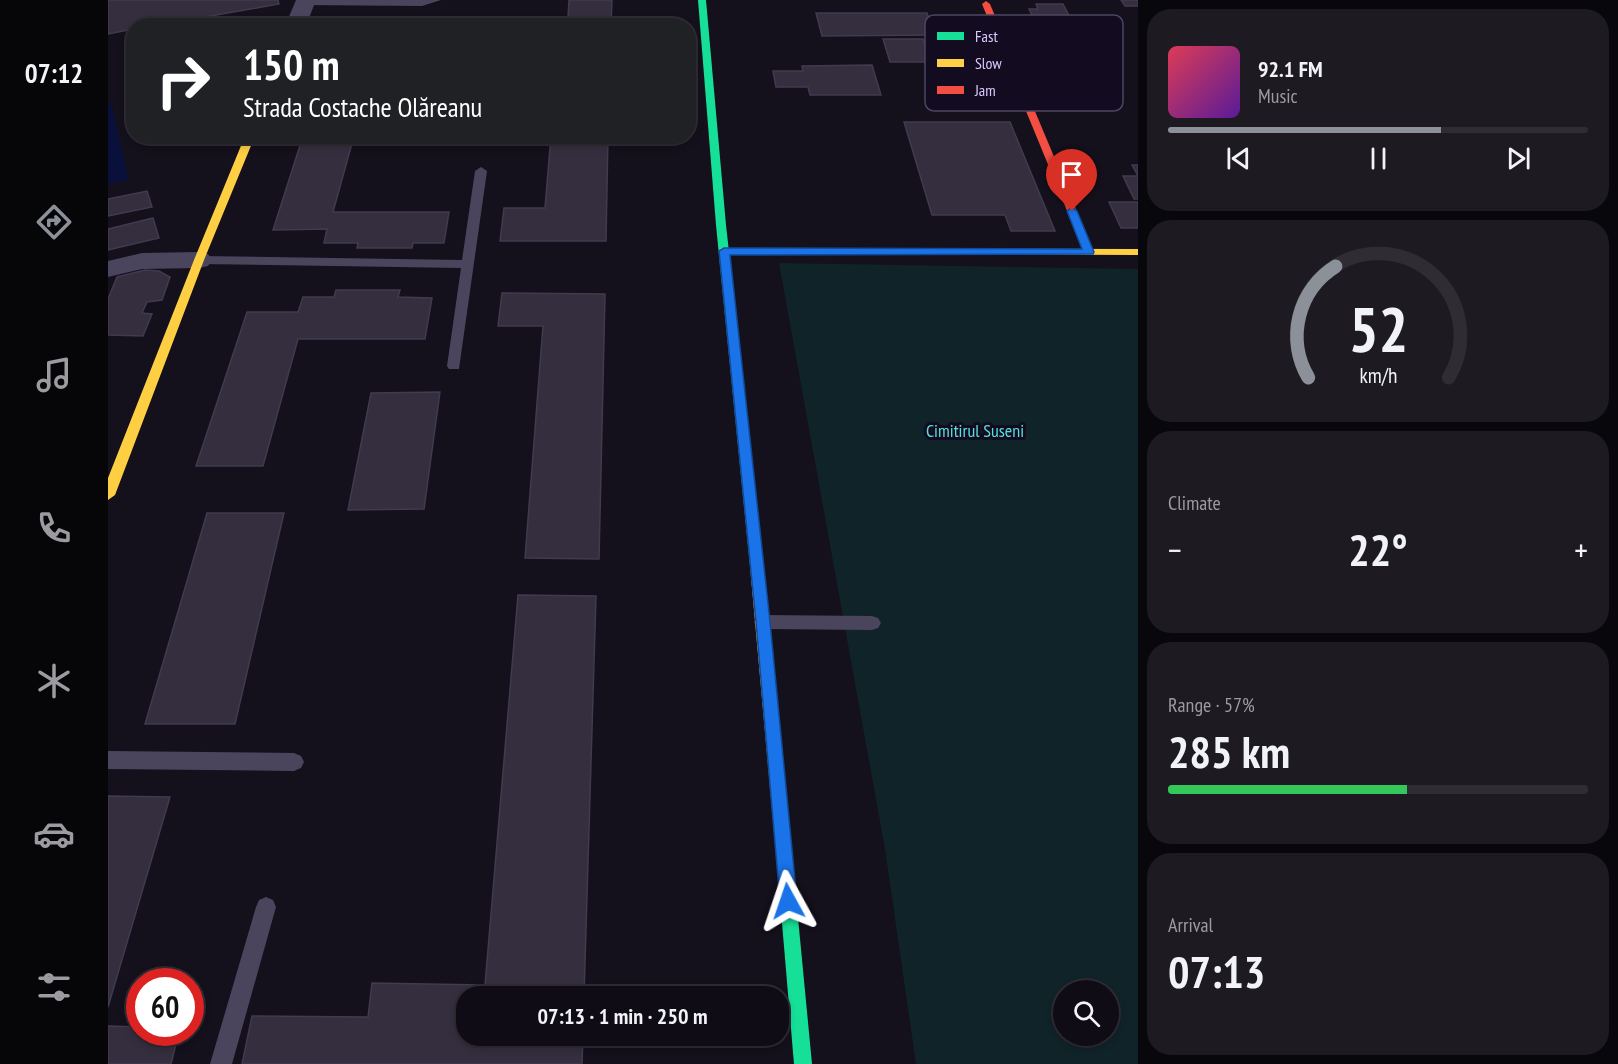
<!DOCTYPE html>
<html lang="en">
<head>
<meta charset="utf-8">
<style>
  body { margin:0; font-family:"PT Sans Narrow",sans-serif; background:#1d1a22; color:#f1f3f6; height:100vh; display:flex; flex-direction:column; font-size:22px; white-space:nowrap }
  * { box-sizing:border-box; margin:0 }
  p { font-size:20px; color:#9b9ba0 }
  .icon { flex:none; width:33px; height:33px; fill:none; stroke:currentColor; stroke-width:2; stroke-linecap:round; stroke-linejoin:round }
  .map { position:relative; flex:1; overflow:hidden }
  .side { display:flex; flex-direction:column; gap:9px; padding:9px; background:#08070c; width:480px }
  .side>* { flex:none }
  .hud { position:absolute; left:18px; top:18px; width:570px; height:126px; border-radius:24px; box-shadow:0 3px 9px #0003,0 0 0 2px #2f2c34; background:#202124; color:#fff; overflow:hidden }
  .fabs { position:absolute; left:945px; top:980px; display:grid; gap:12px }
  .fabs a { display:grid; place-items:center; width:66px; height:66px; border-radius:50%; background:#0f0c15; box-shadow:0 3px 9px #0003,0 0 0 2px #2f2c34; font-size:30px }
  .speed { position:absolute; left:18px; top:968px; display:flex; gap:12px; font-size:30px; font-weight:700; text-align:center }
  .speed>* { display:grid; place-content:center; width:78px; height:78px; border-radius:50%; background:#0f0c15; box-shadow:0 3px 9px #0003,0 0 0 2px #2f2c34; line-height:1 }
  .speed .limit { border:9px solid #d22; background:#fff; color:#111 }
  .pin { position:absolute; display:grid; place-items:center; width:51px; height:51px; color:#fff; margin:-62px -26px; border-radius:50% 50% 50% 0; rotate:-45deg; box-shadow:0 0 6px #0007 }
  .pin .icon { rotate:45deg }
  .me { position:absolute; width:66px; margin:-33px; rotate:355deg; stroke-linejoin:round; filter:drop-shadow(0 0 4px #0008) }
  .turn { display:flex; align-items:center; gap:21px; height:126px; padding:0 18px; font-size:27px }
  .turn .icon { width:78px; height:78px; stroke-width:2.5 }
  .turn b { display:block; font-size:42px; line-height:51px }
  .big { font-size:45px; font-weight:700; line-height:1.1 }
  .side .tile { flex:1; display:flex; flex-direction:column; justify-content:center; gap:9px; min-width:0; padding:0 21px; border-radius:24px; background:#1d1a22 }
  .side .dial { align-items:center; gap:0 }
  .dial svg { height:156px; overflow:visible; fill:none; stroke:#2f2c34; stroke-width:7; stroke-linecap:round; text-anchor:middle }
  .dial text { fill:#f1f3f6; stroke:none }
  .song { display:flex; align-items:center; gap:18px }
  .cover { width:72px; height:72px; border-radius:9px; background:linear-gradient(135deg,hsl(350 70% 55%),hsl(270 70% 35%)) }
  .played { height:6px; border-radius:3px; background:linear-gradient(90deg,#8c9099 65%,#2f2c34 65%) }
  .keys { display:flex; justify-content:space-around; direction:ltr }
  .heat { display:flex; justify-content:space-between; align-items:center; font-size:33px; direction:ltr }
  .charge { height:9px; border-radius:4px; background:linear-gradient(90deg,#34c759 57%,#2f2c34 0) }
  .trip { position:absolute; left:348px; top:986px; width:333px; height:60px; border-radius:24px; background:#0f0c15; box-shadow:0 3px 9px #0003,0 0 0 2px #2f2c34; font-weight:700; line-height:60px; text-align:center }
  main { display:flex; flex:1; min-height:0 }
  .tab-bar { display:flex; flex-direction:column; width:108px; justify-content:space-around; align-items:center; background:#060508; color:#9b9ba0 }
  .tab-bar .icon { width:42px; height:42px }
  .tab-bar .active { color:#8c9099 }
  .tab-bar b { font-size:27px; color:#f1f3f6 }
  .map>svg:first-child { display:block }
</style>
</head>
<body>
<main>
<nav class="tab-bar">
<b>07:12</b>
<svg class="icon active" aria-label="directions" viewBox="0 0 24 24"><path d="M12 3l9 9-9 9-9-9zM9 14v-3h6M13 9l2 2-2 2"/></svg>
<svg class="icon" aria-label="music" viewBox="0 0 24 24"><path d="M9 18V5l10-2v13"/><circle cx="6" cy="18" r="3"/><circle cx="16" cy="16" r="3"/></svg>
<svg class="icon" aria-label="phone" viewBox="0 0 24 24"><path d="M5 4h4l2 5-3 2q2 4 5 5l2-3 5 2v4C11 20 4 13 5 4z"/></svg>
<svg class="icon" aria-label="climate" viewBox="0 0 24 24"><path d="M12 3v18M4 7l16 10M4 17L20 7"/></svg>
<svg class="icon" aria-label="car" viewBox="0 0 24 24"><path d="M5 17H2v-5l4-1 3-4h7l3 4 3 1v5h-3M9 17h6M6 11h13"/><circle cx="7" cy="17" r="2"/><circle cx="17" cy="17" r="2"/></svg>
<svg class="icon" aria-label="filters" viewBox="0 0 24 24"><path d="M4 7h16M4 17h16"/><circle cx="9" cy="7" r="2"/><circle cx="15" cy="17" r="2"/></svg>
</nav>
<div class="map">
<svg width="1030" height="1064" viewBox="0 0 1030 1064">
  <rect width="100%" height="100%" fill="#14101c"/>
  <g fill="#102328" fill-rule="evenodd">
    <path d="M323,22H428V26L323,25Z"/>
    <path d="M671,263L1030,269V1064H808L777,849ZM956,990H1000V1035H956Z"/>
  </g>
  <path fill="#09113a" d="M3,102L21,180L0,184V103Z"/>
  <g fill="#342e3e" stroke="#423a50" stroke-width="1.5">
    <path d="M0,0H170L171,4L46,26H26V29L0,34Z"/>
    <path d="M461,0H504L503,26H453L454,19L460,18Z"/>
    <path d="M1013,0H1030V6H1017Z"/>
    <path d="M928,4H955L970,33H933L921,9H930Z"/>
    <path d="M708,13H819L827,35L714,36Z"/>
    <path d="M250,19H300L299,26H248Z"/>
    <path d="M775,39H815L823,62H782Z"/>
    <path d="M764,65L773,95H702L700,87H668L665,71H695L694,66Z"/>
    <path d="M796,122H902L947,231H903L897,215H824Z"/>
    <path d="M195,136H246L225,212H341L336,243H305L304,248H249L250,243H216L219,229L165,230Z"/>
    <path d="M443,136H500L498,241H392L396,208H437Z"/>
    <path d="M1024,165H1030V199H1026L1015,176H1030Z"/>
    <path d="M39,191L44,207L0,216V199Z"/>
    <path d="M1001,202H1030V228H1013Z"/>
    <path d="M45,218L51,238L0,250V229Z"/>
    <path d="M37,270L51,271L62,277L54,300L39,302L34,313L44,314L35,336L0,335V299L9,277Z"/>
    <path d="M228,290H292L290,297L324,298L317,339H190L155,466H88L139,312H190L195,297H226Z"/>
    <path d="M394,293L497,294L491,559L417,558L435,326H390Z"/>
    <path d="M332,392L316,509L240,510L263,393Z"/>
    <path d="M99,513H176L127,724H37Z"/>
    <path d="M410,595L488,596L476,996H358V1035H475L474,1064H134L144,1016L260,1017L264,983L377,985Z"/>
    <path d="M0,796L62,797L0,1007Z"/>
    <path d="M0,1026L32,1027V1032H71L63,1064H0Z"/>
  </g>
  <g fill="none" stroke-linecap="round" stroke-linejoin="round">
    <g fill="#4a455d" fill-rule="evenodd">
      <path d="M197,0H333L314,6L193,5L192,3Z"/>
      <path d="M373,167L379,171L351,369H341L339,366L353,268L91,264L84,260L91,256L354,260L367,171Z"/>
      <path d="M655,615L764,616L770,618L773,623L770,628L764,630L655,629L649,627L646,622L649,617Z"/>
      <path d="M0,751L186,753L193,756L196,762L193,768L186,771L0,769Z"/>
      <path d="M158,897L165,900L168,907L124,1064H102L148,907L151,900Z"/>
    </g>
    <g fill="#4a455d" fill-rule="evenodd">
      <path d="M188,0H208L198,26H177Z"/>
      <path d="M91,252L100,254L104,260L100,266L91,268L34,269L0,277V261L34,253Z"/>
    </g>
    <g fill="#16e098" fill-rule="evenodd">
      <path d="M590,0H598L618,225L656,566L654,570H644L642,566L608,225Z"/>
      <path d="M678,868L684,870L686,876L704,1064H686L670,876L672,870Z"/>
    </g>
    <g fill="#ffcf43" fill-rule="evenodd">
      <path d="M137,136H147L96,260L7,495L0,500V478L86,260Z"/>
      <path d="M616,248L1030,249V255L612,253V249Z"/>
      <path d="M649,561L654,562L656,566L686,876L684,882L678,884L672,882L670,876L642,566L644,562Z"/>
    </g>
    <path fill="#f24e42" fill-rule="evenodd" d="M878,1L882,4L986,252L985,254H977L976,252L874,4Z"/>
  </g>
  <path fill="#1a73e8" stroke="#114b97" stroke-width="1.5" d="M964,207L969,211L986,252L985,254L622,255L662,622L689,901L687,907L680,909L674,907L672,901L648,622L611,251L616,248L974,249L959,211Z"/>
  <g text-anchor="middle" stroke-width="6" stroke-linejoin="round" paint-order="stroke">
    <g font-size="18" fill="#55e1da" stroke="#130c20">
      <text x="867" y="437">Cimitirul Suseni</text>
    </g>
  </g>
  <rect x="817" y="15" width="198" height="96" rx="9" fill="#130c20" stroke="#4f4563" stroke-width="1.5"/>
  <rect x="829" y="32" width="27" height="8" fill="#16e098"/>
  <rect x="829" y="59" width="27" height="8" fill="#ffcf43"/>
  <rect x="829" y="86" width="27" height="8" fill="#f24e42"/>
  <g font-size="16" fill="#dbcbff">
    <text x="867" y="42">Fast</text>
    <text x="867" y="69">Slow</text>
    <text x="867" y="96">Jam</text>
  </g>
</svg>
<div class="fabs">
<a><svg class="icon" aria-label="search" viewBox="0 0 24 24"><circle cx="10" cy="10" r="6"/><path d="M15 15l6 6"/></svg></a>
</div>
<div class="speed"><div class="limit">60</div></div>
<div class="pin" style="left:964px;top:211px;background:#d93025"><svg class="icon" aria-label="arrive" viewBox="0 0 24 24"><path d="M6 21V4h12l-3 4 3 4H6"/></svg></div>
<svg class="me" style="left:680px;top:901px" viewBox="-20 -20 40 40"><path d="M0-17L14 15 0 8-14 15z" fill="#1a73e8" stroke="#fff" stroke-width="4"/></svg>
<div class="trip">07:13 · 1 min · 250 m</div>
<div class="hud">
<div class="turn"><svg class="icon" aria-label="right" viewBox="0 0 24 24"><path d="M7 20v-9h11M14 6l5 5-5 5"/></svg><div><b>150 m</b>Strada Costache Olăreanu</div></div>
</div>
</div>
<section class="side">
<div class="tile">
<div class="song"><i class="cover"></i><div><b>92.1 FM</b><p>Music</p></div></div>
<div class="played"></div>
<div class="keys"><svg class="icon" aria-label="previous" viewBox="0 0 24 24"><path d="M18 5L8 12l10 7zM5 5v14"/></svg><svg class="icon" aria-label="pause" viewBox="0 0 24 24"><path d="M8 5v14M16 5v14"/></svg><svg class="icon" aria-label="next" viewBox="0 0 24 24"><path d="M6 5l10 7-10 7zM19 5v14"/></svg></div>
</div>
<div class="tile dial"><svg viewBox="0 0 100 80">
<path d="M14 69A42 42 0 1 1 86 69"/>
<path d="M14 69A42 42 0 0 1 28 12" stroke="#8c9099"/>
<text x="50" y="56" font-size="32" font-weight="700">52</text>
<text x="50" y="72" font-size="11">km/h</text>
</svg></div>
<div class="tile"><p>Climate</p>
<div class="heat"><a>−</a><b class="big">22°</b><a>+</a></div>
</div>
<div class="tile"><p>Range · 57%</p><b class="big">285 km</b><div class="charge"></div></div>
<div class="tile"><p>Arrival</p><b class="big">07:13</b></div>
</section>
</main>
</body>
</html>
